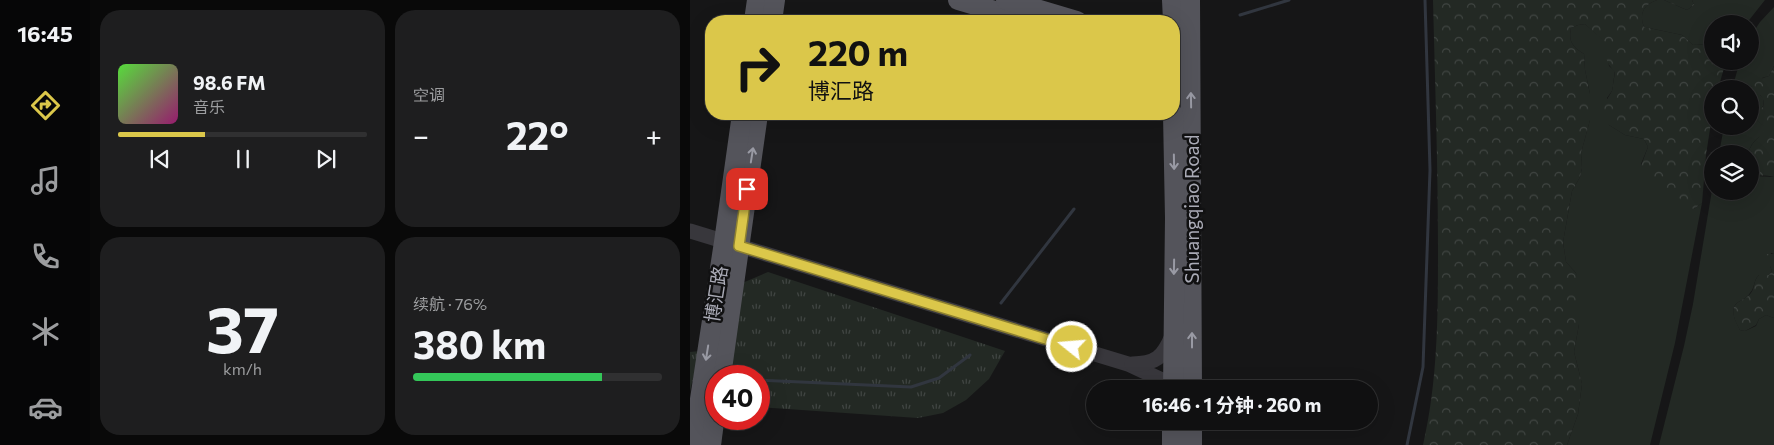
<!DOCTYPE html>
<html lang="zh">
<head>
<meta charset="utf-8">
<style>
  body { margin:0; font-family:Commissioner,"Noto Sans SC",sans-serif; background:#1e1e1f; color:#f1f3f6; height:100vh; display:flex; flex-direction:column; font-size:19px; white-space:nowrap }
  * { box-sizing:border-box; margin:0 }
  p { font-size:16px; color:#9c9d9f }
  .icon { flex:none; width:28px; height:28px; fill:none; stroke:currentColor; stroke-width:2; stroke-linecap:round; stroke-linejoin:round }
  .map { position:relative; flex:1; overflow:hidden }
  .panel { display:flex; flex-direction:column; gap:10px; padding:10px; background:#090909; width:600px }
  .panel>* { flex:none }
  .top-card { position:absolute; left:15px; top:15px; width:475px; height:105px; border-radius:20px; box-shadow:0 5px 20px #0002,0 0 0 1px #303031; background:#dbc74a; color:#111; overflow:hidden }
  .buttons { position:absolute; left:1014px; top:15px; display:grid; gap:10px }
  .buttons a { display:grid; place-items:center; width:55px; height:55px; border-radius:50%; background:#101011; box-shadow:0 5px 20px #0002,0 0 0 1px #303031; font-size:25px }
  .speed { position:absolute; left:15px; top:365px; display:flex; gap:10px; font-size:25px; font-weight:700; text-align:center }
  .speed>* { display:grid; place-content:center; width:65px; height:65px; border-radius:50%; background:#101011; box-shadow:0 5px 20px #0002,0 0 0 1px #303031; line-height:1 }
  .speed .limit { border:8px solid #d22; background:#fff; color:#111 }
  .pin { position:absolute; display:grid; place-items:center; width:42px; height:42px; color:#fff; margin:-21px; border-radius:10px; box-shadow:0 2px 8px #0006 }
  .me { position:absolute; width:55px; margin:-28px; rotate:287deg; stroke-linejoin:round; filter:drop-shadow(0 0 4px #0008) }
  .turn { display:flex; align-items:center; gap:18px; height:105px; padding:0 20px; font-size:22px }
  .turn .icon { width:65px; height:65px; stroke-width:2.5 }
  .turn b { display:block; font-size:35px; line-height:42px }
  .big { font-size:38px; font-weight:700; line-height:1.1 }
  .panel .widget { flex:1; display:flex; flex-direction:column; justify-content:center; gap:8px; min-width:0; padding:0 18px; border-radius:20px; background:#1e1e1f }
  .panel .dial { align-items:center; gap:0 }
  .dial b { font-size:65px; line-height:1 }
  .song { display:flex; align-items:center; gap:15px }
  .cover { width:60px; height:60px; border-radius:8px; background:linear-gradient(135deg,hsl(110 70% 55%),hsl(320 70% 35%)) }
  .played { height:5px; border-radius:2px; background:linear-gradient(90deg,#dbc74a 35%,#303031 35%) }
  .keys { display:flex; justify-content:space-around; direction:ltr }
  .heat { display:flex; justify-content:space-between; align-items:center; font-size:28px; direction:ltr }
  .charge { height:8px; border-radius:4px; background:linear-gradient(90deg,#34c759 76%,#303031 0) }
  .panel .tiles { flex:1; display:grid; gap:10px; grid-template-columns:repeat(2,1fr) }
  .trip { position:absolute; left:396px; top:380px; width:292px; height:50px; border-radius:25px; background:#101011; box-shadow:0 5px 20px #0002,0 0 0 1px #303031; font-weight:700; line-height:50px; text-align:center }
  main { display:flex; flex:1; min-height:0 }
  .tab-bar { display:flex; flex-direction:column; width:90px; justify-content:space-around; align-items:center; background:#060607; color:#9c9d9f }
  .tab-bar .icon { width:35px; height:35px }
  .tab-bar .active { color:#dbc74a }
  .tab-bar b { font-size:22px; color:#f1f3f6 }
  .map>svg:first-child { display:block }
</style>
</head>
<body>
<main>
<nav class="tab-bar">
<b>16:45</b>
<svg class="icon active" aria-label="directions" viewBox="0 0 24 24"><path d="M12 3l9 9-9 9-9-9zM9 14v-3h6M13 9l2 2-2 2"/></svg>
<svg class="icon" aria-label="music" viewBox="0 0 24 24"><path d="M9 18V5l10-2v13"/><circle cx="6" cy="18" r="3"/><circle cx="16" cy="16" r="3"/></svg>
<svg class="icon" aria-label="phone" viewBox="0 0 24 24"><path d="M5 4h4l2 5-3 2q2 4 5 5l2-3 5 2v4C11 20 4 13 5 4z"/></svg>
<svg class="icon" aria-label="climate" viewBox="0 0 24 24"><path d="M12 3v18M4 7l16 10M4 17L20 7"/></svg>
<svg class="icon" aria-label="car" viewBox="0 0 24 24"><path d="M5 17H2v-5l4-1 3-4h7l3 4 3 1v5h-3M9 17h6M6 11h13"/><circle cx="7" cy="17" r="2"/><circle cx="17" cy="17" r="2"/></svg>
</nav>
<section class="panel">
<div class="tiles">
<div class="widget">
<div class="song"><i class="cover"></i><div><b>98.6 FM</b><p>音乐</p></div></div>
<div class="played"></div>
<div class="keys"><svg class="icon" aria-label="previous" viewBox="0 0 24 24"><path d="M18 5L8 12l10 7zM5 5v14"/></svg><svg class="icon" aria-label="pause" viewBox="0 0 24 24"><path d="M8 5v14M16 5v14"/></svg><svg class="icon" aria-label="next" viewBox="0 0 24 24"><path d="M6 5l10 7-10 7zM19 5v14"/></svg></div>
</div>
<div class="widget"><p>空调</p>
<div class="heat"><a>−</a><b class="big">22°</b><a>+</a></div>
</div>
<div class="widget dial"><b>37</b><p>km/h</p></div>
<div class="widget"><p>续航 · 76%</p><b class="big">380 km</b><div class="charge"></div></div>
</div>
</section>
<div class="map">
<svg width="1084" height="445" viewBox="0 0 1084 445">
  <defs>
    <pattern id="forest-crowns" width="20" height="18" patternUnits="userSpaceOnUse" patternTransform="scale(1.25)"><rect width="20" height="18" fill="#232924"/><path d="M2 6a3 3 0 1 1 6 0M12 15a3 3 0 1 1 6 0" fill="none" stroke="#404542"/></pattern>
    <pattern id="park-tufts" width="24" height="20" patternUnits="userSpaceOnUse" patternTransform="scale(1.25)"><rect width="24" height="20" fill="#232924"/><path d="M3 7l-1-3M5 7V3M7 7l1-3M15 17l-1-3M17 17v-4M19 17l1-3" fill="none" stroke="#404542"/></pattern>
  </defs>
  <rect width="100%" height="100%" fill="#161617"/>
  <g fill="#232924">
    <path d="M967,0H974L997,10L1004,5L1002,0H1075L1056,24H1022V44L1003,45L992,35L954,27C949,14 953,5 967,0Z"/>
    <path d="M1084,7V66L1079,76L1072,78L1070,95L1074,99L1073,106L1065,119L1076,127L1074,134C1066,138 1060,145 1058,154H1029L1034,126H1060V89H1042L1050,61H1060V37L1070,22Z"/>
    <path d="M895,24L916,42L919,66L925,71L922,91L917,98L919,125L935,135L954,139L958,147L951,164L976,188L984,192L1004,209L1012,203L985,343L960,445H877L888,414L892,384L884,352L889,324L886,273L876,262L873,242L882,191L890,177L892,168L891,153L900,120V94L895,70L894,54C883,47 878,42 881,28L888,25Z"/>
    <path d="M1060,172L1065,176L1084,177V254L1081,253L1080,266L1082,271L1079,275H1069C1063,281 1065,288 1060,293C1057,298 1051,300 1047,303C1039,310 1046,322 1050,330L1055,331L1066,326L1069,319L1076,315L1084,318V445H969L994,346L1003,304L1022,190L1060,191Z"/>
  </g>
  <g fill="url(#forest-crowns)">
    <path d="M743,0H967C953,5 949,14 954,27L992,35L1003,45L1022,44V61H1036L1028,89H1022V116L1016,155L1012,203L1004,209L994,205C983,184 961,189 949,171L958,147L954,139L935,135L919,125L914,118L913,106L922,91L925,72C915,62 915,55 915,42L895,24L888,25L881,28C878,42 883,47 894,54L895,70L900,94V120L891,153L892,168L890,177L882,191L873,242L876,262L886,273L889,285V324L884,352L892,384L888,414L877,445H733C748,381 748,314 748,248C748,165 745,83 743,0Z"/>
    <path d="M974,0H1002L1004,5L997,10Z"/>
    <path d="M1084,66V177C1076,174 1068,178 1060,172V154H1058C1062,139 1072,138 1075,127L1065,119L1064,114L1073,107L1074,100L1066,90L1064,84L1067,80L1079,76Z"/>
    <path d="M1076,254H1084V318L1076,315L1069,319L1066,325L1055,331L1050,330C1046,323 1039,310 1047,303C1051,300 1057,298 1061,293C1065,288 1063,281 1069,275H1079L1082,271L1080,266L1075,264L1073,259Z"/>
  </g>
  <g fill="url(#park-tufts)">
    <path d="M78,272L315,351L299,379L276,400L253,413L228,418L69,407V376H37L50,284Z"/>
    <path d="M10,351L0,391V352Z"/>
  </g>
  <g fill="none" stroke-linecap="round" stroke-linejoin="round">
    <g stroke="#31363f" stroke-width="3">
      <path d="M550,15L599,0"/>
      <path d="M311,303L384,209"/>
      <path d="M69,380L221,387L249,378L280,355"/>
      <path d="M717,445L733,367L740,170L735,0"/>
    </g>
    <g stroke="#38373c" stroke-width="15">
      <path d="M0,231L438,364L470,379L478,389"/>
      <path d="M442,364C466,364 473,357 482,336"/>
    </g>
    <g stroke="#54545b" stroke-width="20">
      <path d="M268,0L335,20"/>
      <path d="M316,0L387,21"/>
      <path d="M482,0L483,21"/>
      <path d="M500,0L502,389"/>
      <path d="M64,21L67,0"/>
      <path d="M82,21L85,0"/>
      <path d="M31,376L68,114"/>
      <path d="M483,389L485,218L483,114"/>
      <path d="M3,445L34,242L52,114"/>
      <path d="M21,445L26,407"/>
      <path d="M482,445V421"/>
      <path d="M502,445V421"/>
    </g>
  </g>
  <defs><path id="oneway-shaft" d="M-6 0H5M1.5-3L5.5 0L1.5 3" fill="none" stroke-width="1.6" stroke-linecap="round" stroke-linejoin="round" transform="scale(1.25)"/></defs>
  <g stroke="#999aa4">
    <use href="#oneway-shaft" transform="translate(501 100) rotate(-91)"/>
    <use href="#oneway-shaft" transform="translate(62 155) rotate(-81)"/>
    <use href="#oneway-shaft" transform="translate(484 162) rotate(89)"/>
    <use href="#oneway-shaft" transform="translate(484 267) rotate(91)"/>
    <use href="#oneway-shaft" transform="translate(502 340) rotate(-90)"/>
    <use href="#oneway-shaft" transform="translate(17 353) rotate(99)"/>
  </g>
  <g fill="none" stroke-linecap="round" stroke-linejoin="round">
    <defs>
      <path id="route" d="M57,189L49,246L382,347"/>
    </defs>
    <use href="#route" stroke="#8e8130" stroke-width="12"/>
    <use href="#route" stroke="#dbc74a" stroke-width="9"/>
  </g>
  <g text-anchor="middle" stroke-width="5" stroke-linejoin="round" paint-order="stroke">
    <g font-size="19" fill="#aaabb6" stroke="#111112">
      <text transform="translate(502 209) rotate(-90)" y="7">Shuangqiao Road</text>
      <text transform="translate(26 294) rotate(-81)" y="7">博汇路</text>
    </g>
  </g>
</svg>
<div class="buttons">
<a><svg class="icon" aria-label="sound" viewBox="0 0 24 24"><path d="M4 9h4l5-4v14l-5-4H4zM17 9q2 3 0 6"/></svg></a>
<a><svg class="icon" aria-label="search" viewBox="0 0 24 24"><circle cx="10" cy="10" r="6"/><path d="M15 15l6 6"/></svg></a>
<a><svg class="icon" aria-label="layers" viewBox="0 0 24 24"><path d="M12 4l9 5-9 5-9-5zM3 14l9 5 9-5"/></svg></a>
</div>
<div class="speed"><div class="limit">40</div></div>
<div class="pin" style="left:57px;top:189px;background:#d93025"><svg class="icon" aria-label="arrive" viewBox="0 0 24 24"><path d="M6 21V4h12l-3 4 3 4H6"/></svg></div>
<svg class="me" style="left:382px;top:347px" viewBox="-20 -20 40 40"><circle r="17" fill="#dbc74a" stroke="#fff" stroke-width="3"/><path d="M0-11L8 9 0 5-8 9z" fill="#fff"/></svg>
<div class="trip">16:46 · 1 分钟 · 260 m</div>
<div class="top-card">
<div class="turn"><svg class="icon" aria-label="right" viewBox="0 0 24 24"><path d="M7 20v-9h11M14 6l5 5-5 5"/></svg><div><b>220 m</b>博汇路</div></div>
</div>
</div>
</main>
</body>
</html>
